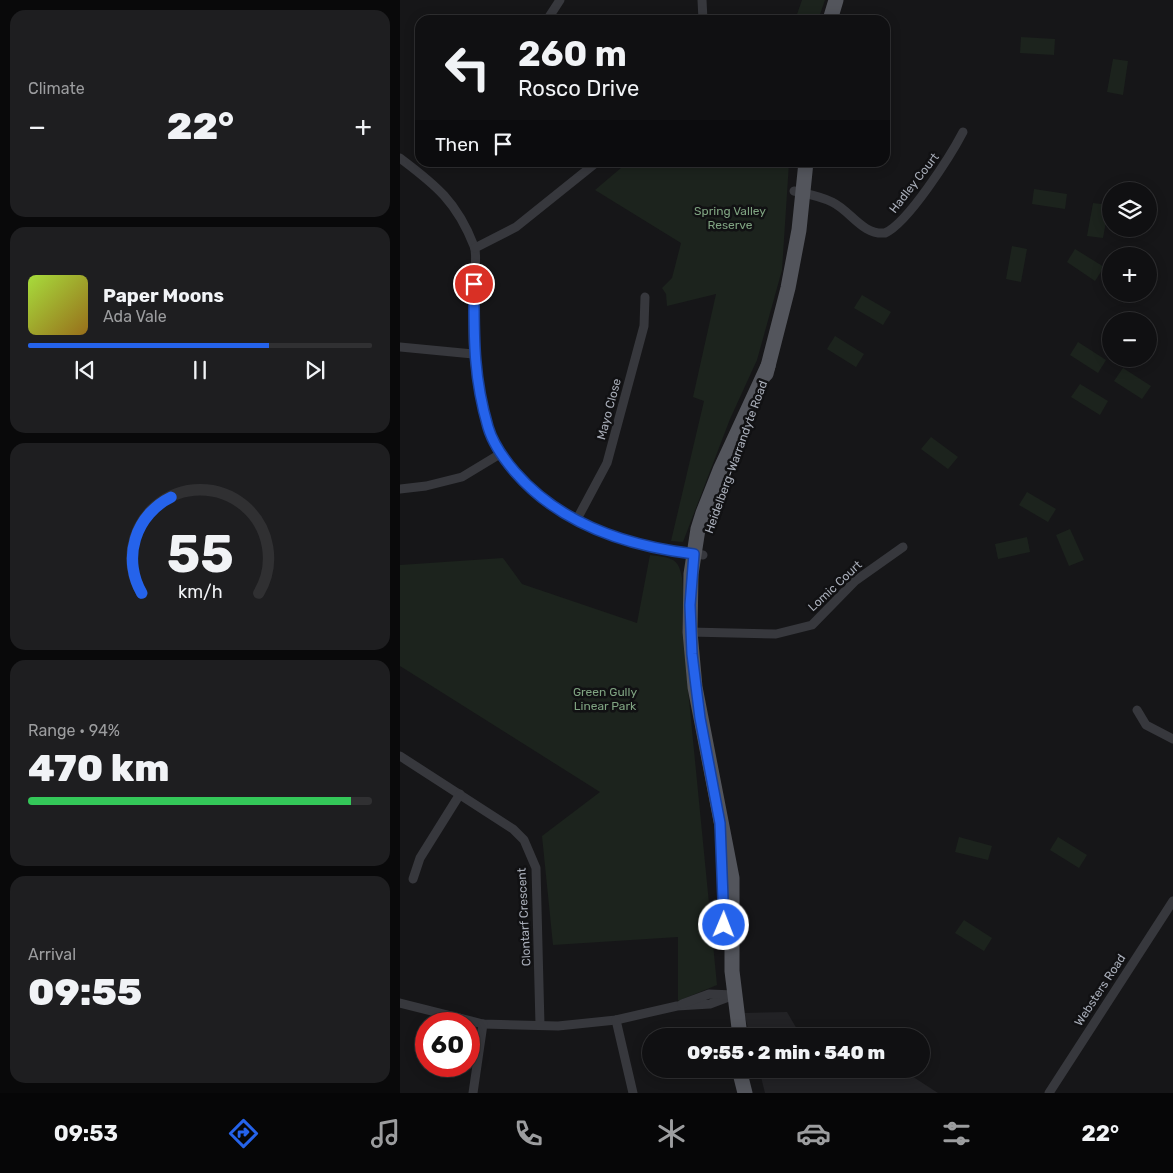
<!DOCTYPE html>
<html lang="en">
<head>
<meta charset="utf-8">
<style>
  body { margin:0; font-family:Rubik,sans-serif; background:#1e1e20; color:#f1f3f6; height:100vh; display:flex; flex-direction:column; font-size:19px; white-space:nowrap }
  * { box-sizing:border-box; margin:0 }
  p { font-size:16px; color:#9c9d9f }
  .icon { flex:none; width:28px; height:28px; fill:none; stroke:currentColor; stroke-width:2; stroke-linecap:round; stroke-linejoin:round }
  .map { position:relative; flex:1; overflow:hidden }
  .drawer { display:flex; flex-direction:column; gap:10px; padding:10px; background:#09090a; width:400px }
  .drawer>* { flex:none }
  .hud { position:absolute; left:15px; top:15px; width:475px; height:152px; border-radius:15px; box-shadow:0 2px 12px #0003,0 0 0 1px #303032; background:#101012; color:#f1f3f6; overflow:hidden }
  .fabs { position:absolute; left:702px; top:182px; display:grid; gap:10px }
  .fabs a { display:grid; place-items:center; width:55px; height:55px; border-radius:50%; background:#101012; box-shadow:0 2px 12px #0003,0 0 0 1px #303032; font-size:25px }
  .speed { position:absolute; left:15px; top:1012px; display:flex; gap:10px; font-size:25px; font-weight:700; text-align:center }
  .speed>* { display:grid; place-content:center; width:65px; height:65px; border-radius:50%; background:#101012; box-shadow:0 2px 12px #0003,0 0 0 1px #303032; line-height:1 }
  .speed .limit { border:8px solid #d22; background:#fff; color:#111 }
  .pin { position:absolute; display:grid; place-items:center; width:42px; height:42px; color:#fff; margin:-21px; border:2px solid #fff; border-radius:50%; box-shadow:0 1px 5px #0007 }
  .me { position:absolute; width:55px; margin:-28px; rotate:1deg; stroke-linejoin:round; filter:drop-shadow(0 0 4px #0008) }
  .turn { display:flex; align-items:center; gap:18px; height:105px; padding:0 20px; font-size:22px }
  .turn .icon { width:65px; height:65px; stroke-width:2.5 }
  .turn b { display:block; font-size:35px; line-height:42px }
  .then { display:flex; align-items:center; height:48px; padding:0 20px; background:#0003; gap:10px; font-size:19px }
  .big { font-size:38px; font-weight:800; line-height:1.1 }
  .drawer .card { flex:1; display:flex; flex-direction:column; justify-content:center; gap:8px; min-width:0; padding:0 18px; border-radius:15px; background:#1e1e20 }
  .drawer .dial { align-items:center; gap:0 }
  .dial svg { height:130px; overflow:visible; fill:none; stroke:#303032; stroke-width:7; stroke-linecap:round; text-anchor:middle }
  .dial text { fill:#f1f3f6; stroke:none }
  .song { display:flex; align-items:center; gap:15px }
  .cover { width:60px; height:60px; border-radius:8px; background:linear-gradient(135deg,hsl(80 70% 55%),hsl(40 70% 35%)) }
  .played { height:5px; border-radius:2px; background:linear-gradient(90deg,#2563eb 70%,#303032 70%) }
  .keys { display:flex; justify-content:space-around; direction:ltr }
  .heat { display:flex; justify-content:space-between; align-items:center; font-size:28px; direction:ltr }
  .charge { height:8px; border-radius:4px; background:linear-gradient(90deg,#34c759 94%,#303032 0) }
  .trip { position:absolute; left:242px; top:1028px; width:288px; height:50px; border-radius:25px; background:#101012; box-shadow:0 2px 12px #0003,0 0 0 1px #303032; font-weight:800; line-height:50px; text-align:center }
  .tabs { display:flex; height:80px; justify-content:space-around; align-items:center; background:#060607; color:#9c9d9f }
  .tabs .icon { width:35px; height:35px }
  .tabs .on { color:#2563eb }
  .tabs b { font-size:22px; color:#f1f3f6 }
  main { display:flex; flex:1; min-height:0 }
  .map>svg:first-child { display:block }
</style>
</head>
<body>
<main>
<section class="drawer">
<div class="card"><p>Climate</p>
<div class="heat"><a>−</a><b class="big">22°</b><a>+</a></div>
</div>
<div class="card">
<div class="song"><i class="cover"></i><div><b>Paper Moons</b><p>Ada Vale</p></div></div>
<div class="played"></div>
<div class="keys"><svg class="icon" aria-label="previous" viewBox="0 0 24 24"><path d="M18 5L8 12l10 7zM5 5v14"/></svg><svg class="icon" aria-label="pause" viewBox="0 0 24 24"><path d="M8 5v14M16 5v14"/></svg><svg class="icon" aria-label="next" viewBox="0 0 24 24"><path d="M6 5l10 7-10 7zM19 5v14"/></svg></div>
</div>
<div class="card dial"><svg viewBox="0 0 100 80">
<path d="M14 69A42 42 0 1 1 86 69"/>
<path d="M14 69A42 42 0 0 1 32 10" stroke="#2563eb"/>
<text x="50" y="56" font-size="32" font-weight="700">55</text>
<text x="50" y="72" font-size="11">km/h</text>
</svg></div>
<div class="card"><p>Range · 94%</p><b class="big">470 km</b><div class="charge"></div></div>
<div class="card"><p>Arrival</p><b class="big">09:55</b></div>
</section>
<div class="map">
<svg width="773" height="1093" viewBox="0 0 773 1093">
  <rect width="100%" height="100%" fill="#161618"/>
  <g fill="#222225">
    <path d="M387,1012L401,1036H350L344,1013Z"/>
    <path d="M359,1069H501L538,1093H365Z"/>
  </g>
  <g fill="#1c231d">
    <path d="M402,0H425L418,20H395Z"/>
    <path d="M621,37L655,39L654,55L620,53Z"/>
    <path d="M713,59L728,61L723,95L707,92Z"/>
    <path d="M228,162L389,163L382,270L357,360L330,419L283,542L271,541L304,401L293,397L316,294L267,306L266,294L262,288L272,278L281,243L195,190Z"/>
    <path d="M634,189L667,194L665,209L632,204Z"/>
    <path d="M693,203L709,205L703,238L687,236Z"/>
    <path d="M612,246L627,249L621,282L606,279Z"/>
    <path d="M675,249L704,267L695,281L667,262Z"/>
    <path d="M462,295L491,312L483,325L454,308Z"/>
    <path d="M435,336L464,354L456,367L427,349Z"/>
    <path d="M678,342L706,360L698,373L670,355Z"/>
    <path d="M723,368L751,386L742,399L714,381Z"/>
    <path d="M680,384L708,401L700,415L671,397Z"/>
    <path d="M531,437L558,457L548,469L521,449Z"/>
    <path d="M627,492L656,509L648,522L619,505Z"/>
    <path d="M670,529L684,560L669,566L656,535Z"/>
    <path d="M627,537L630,552L598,559L595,544Z"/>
    <path d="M250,555C258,556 267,557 273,560C288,568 282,613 282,628L317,985L278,1001V937L153,945L142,836L200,792L0,666V565L103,558L122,584L237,623Z"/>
    <path d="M559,837L592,846L588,860L555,852Z"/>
    <path d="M658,837L687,855L679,868L650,850Z"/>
    <path d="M564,920L592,938L584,951L555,933Z"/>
  </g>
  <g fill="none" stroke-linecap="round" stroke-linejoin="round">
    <g stroke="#37383d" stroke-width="9">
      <path d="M302,0L303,20"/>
      <path d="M147,20L160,0"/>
      <path d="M0,158C36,185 57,202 74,246C77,253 75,264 75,272C74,299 71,328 74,355C77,387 83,426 100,454C104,461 112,468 117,474C164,529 234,547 303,555"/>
      <path d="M394,191C407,194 420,196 432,202C451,211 462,235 485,233C508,223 551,155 563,132"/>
      <path d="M75,248L116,227L197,162"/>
      <path d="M0,347L73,354"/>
      <path d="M0,489L26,486L62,477L100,454"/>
      <path d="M176,521L207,463L244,326L245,297"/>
      <path d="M290,632L376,634L412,625L455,581L503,547"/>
      <path d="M737,710L746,725L773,739"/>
      <path d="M0,756L113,829L124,840L136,868L140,1025"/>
      <path d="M13,879L20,858L60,794"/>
      <path d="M0,1003L83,1024L158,1026L216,1020L277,1006L310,1004L334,995"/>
      <path d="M282,1004L309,994L334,995"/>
      <path d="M216,1020L233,1093"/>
      <path d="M73,1093L83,1024"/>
      <path d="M649,1093L773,901"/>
    </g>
    <g stroke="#53555c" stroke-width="15">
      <path d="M430,20L436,0"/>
      <path d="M366,374L388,288L399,230L406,162"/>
      <path d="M340,1036L332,971V878L295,687L290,632L291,574L298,529L303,513L320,470L368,366"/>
      <path d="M339,1069L345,1093"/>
    </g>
  </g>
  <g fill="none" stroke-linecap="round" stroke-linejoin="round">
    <defs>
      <path id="route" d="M74,284C74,335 73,376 88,427C93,444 103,458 115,472C160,524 227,546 294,554L290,605L292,654L300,718L320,823L324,925"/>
    </defs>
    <use href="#route" stroke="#184099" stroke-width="12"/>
    <use href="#route" stroke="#2563eb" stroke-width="9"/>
  </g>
  <g text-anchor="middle" stroke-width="5" stroke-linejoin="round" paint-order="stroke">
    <g font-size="12" fill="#a8adb8" stroke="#111113">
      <text transform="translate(514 183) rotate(-52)" y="4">Hadley Court</text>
      <text transform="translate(209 409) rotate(-75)" y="4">Mayo Close</text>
      <text transform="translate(336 457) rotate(-70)" y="4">Heidelberg-Warrandyte Road</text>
      <text transform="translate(435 586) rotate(-43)" y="4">Lomic Court</text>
      <text transform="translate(124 917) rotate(-93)" y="4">Clontarf Crescent</text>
      <text transform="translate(700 990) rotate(-57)" y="4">Websters Road</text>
    </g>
    <g font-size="12" fill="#7fa381" stroke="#111113">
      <text x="330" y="215">Spring Valley<tspan x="330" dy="14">Reserve</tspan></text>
      <text x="205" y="696">Green Gully<tspan x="205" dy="14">Linear Park</tspan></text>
    </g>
  </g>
</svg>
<div class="fabs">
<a><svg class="icon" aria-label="layers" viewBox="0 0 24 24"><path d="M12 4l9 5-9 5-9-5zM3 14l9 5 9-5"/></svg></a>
<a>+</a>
<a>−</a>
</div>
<div class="speed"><div class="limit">60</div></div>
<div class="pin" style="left:74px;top:284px;background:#d93025"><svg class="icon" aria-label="arrive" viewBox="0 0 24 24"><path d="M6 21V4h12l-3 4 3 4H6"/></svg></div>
<svg class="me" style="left:324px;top:925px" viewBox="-20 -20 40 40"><circle r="17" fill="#2563eb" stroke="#fff" stroke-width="3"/><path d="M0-11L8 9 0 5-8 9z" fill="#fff"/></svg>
<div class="trip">09:55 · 2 min · 540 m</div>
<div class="hud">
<div class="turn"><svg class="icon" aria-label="left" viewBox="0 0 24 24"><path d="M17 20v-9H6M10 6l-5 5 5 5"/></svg><div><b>260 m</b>Rosco Drive</div></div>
<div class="then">Then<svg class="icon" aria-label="arrive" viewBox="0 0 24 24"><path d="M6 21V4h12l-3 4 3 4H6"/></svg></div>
</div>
</div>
</main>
<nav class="tabs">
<b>09:53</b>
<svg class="icon on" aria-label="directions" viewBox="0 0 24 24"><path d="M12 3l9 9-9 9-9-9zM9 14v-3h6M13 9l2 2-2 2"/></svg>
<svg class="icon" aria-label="music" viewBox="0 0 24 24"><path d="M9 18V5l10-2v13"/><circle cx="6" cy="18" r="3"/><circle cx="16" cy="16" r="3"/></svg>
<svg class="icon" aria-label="phone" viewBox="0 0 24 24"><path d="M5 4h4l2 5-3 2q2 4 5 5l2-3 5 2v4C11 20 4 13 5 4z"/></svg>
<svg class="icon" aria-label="climate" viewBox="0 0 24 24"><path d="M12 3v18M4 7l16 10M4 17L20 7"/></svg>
<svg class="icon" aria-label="car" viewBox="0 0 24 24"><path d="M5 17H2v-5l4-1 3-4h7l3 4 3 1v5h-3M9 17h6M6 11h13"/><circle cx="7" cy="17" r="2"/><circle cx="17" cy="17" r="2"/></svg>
<svg class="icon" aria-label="filters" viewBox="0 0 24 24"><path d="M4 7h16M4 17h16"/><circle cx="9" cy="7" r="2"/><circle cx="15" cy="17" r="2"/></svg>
<b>22°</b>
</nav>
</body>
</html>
